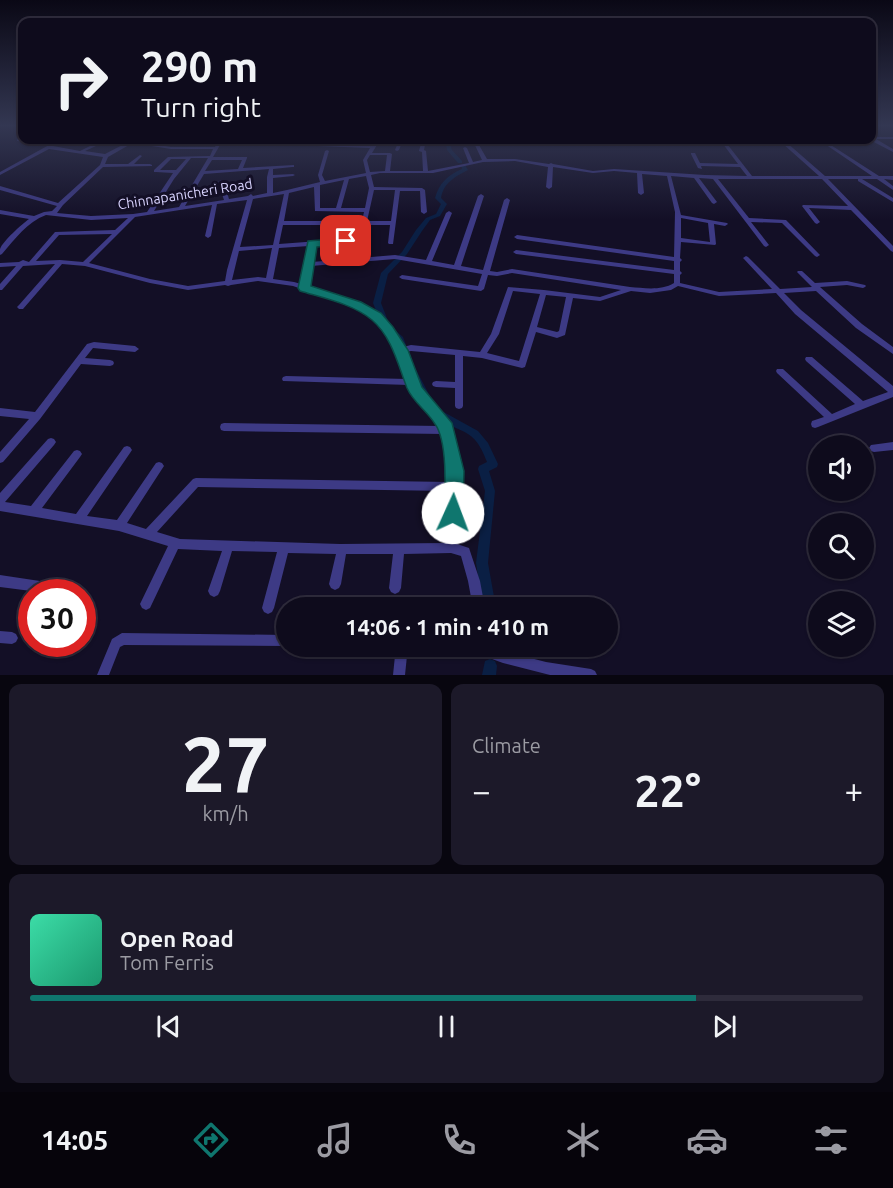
<!DOCTYPE html>
<html lang="en">
<head>
<meta charset="utf-8">
<style>
  body { margin:0; font-family:Ubuntu,sans-serif; background:#1c1929; color:#f1f3f6; height:100vh; display:flex; flex-direction:column; font-size:22px; white-space:nowrap }
  * { box-sizing:border-box; margin:0 }
  p { font-size:20px; color:#9b9ba3 }
  .icon { flex:none; width:33px; height:33px; fill:none; stroke:currentColor; stroke-width:2; stroke-linecap:round; stroke-linejoin:round }
  .map { position:relative; height:675px; overflow:hidden }
  .panel { display:flex; flex-direction:column; gap:9px; padding:9px; background:#08060f; flex:1 }
  .panel>* { flex:none }
  .top-card { position:absolute; left:18px; top:18px; width:858px; height:126px; border-radius:12px; box-shadow:0 2px 4px #0004,0 0 0 2px #2e2b3b; background:#0e0b1c; color:#f1f3f6; overflow:hidden }
  .fabs { position:absolute; left:808px; top:435px; display:grid; gap:12px }
  .fabs a { display:grid; place-items:center; width:66px; height:66px; border-radius:50%; background:#0e0b1c; box-shadow:0 2px 4px #0004,0 0 0 2px #2e2b3b; font-size:30px }
  .speed { position:absolute; left:18px; top:579px; display:flex; gap:12px; font-size:30px; font-weight:700; text-align:center }
  .speed>* { display:grid; place-content:center; width:78px; height:78px; border-radius:50%; background:#0e0b1c; box-shadow:0 2px 4px #0004,0 0 0 2px #2e2b3b; line-height:1 }
  .speed .limit { border:9px solid #d22; background:#fff; color:#111 }
  .pin { position:absolute; display:grid; place-items:center; width:51px; height:51px; color:#fff; margin:-26px; border-radius:12px; box-shadow:0 3px 9px #0006 }
  .me { position:absolute; width:66px; margin:-33px; rotate:2deg; stroke-linejoin:round; filter:drop-shadow(0 0 4px #0008) }
  .turn { display:flex; align-items:center; gap:21px; height:126px; padding:0 24px; font-size:27px }
  .turn .icon { width:78px; height:78px; stroke-width:2.5 }
  .turn b { display:block; font-size:42px; line-height:51px }
  .big { font-size:45px; font-weight:600; line-height:1.1 }
  .panel .tile { flex:1; display:flex; flex-direction:column; justify-content:center; gap:9px; min-width:0; padding:0 21px; border-radius:12px; background:#1c1929 }
  .panel .dial { align-items:center; gap:0 }
  .dial b { font-size:78px; line-height:1 }
  .song { display:flex; align-items:center; gap:18px }
  .cover { width:72px; height:72px; border-radius:9px; background:linear-gradient(135deg,hsl(160 70% 55%),hsl(160 70% 35%)) }
  .played { height:6px; border-radius:3px; background:linear-gradient(90deg,#0f766e 80%,#2e2b3b 80%) }
  .keys { display:flex; justify-content:space-around; direction:ltr }
  .heat { display:flex; justify-content:space-between; align-items:center; font-size:33px; direction:ltr }
  .panel .tiles { flex:1; display:grid; gap:9px; grid-template-columns:1fr 1fr }
  .tile:last-child { grid-column:span 2 }
  .trip { position:absolute; left:276px; top:597px; width:342px; height:60px; border-radius:30px; background:#0e0b1c; box-shadow:0 2px 4px #0004,0 0 0 2px #2e2b3b; font-weight:600; line-height:60px; text-align:center }
  .tabs { display:flex; height:96px; justify-content:space-around; align-items:center; background:#06040b; color:#9b9ba3 }
  .tabs .icon { width:42px; height:42px }
  .tabs .active { color:#0f766e }
  .tabs b { font-size:27px; color:#f1f3f6 }
  .map>svg:first-child { display:block }
</style>
</head>
<body>
<div class="map">
<svg width="893" height="675" viewBox="0 0 893 675">
  <rect width="100%" height="100%" fill="#130f26"/>
  <g fill="none" stroke-linecap="round" stroke-linejoin="round">
    <g fill="#0a1f44" fill-rule="evenodd">
      <path d="M445,140H449L452,150L462,161V163H458L447,150Z"/>
      <path d="M461,165H465L468,170C455,177 444,182 441,198L447,204L440,216L430,220L422,231L407,254L388,274L381,303L390,326L403,337L406,345L405,347H399L396,340L383,328L373,303L381,273L402,252L416,230L426,218L436,214L441,204L435,198C439,183 448,175 462,169Z"/>
      <path d="M409,361L412,362L413,364L432,400L430,403L427,404L424,403L422,400L405,364L406,362Z"/>
      <path d="M440,410L478,431L488,443L498,464L497,467L489,471L495,491L488,563L496,608H483L476,563L485,491L478,469L479,466L487,462C483,452 478,440 468,434C457,427 443,425 435,414L437,411Z"/>
      <path d="M490,659L495,661L497,666L496,675H482L485,661Z"/>
    </g>
    <g fill="#3d3a85" fill-rule="evenodd">
      <path d="M20,136H22V140H37L53,143L59,140H63V141L53,146L80,151L102,140H107V141L85,151L105,154L132,140H136V141L108,157L105,164H128L140,155L142,156L134,164H150L152,165V166L103,167L63,205L57,213L91,216L133,214L147,212L173,173L156,172H154V170L168,157L210,156L213,149H171L145,145V144L147,143L171,147H215L219,140H223L213,157H247V158L243,168L294,165V167H292L273,169V175L293,174L295,175L293,176L273,178V193L287,190L320,182L318,175L325,151L327,150L329,151L322,175L325,181L366,173L363,160L370,148L317,146L315,145L317,144L372,146L376,140H380L372,153H390L392,154L390,171H423L422,152L419,151L422,140H426L424,150L426,151L428,171L469,163L463,148L465,147L467,148L473,162L482,160L473,141L475,140L478,143L507,142L509,143L507,144L479,145L487,159H515L549,164L551,163L553,164L593,171L614,169L705,175L747,176L740,167L701,166L702,169L698,168L691,154V153H695L700,163L738,164L720,140H724L752,176H819L782,143V140H786V142L825,176H872L819,140H823L879,176H893V180L884,179L893,186V190L877,179H862L893,198V202L858,181V179H828L893,246V252L891,251L851,210L809,208L820,222L817,224L815,223L802,206L803,205L848,206L822,179H718L749,218L786,220L819,254L820,255L817,257L815,256L782,223L751,222L769,245L766,247L764,246L713,179L699,178L717,202L714,204L712,203L694,178L671,176L681,215L727,223L728,224L725,226L714,224L716,244L715,245L681,242L680,258L682,260L680,262V271L682,273L680,275V283L719,292L772,289L744,259L743,258L746,256L748,257L780,289L812,287L797,272L798,271H802L815,283L847,281L865,285L866,286L865,287L863,288L847,285L820,287L862,324L893,347V354L856,328L816,291L784,293L801,310L893,386V397L818,427L815,428L812,427L811,424L812,421L824,417L777,373L776,371L777,369H783L832,414L855,404L806,361L805,359L806,357H812L863,401L888,392L795,314L776,293L719,296L678,286L671,290L650,293L631,291L600,301L573,298L565,335L557,338L536,332L525,367L522,368L482,358L463,356V406L462,408L459,409L456,408L455,406V388L436,387L433,386L432,384L433,382L436,381L455,382V355L411,351L406,352L419,388L448,420L454,437L460,471L457,544L469,548L480,581L485,608H473L468,581L461,556L451,553L404,554L401,588L399,592L395,594L391,592L389,588L393,554H346L341,584L339,588L335,590L331,588L329,584L336,554L288,553L274,608L272,612L268,614L264,612L262,608L277,552L232,551L220,591L218,595L214,597L210,595L208,591L222,551L178,549L150,608L146,610L142,608L140,604L168,546L119,531L0,511V493L48,439L51,438L54,439L56,442L54,445L5,502L31,506L74,451L77,450L80,451L82,454L80,457L42,508L76,514L124,447L127,446L130,447L132,450L130,453L87,516L117,520L156,463L159,462L162,463L164,466L162,469L127,523L146,529L193,479L196,478L450,482V471L444,437V434L224,431L221,430L220,427L221,424L224,423L441,426L412,392L409,385L283,381L282,379L283,377L286,376L407,379L397,351L374,318L354,307L293,286L258,281L231,285L228,286L225,285L188,290L150,283L85,266L62,264L23,309H19L17,307L19,305L55,264L23,266L2,290H0V284L16,266L0,267V263L19,262L23,260L29,262L55,232L115,230L128,218L91,220L46,215C27,222 15,239 2,254L0,255C0,253 0,251 0,249C3,241 22,224 29,219L0,214V210L34,216L44,212L52,211L57,206L0,190V186L58,203L100,165L103,157L49,149L0,175V172L49,145L17,141V140ZM370,155H387L385,171L370,172L367,160ZM191,158H208L179,207L154,211L174,179ZM171,159H186L176,170H160ZM212,160H242L238,169L205,171ZM515,161L548,167L546,187L549,189L552,187L553,167L593,173L614,171L637,173L638,193L641,195L644,193L642,174L667,176L675,212L674,257L517,235L514,237L517,239L674,261V270L516,250L513,252L516,254L674,274V283C661,291 644,288 630,287L512,269L497,272L490,271L510,200L507,198L504,200L483,270L461,266L484,196L481,194L478,196L454,265L432,261L452,213L449,211L446,213L426,260L395,255L312,262L315,246L346,243L349,241L346,239L279,244L283,225H390L388,243L389,244H393L400,191H420L421,212L424,214L427,212L425,190L422,188L374,187L371,175L380,173H433L483,162ZM269,169L267,177V193L253,196L251,194L248,196L229,199L224,182L221,180L218,182L224,200L185,206L204,174ZM366,176L369,188L365,208H341L349,179ZM344,180L336,208H320V185ZM314,187L315,211L364,212L362,221H284L289,193ZM374,190H395L391,221H367ZM284,194L273,245L240,247L253,199ZM247,200L227,270L225,281L188,286L150,279L89,263L135,217L212,205L205,236L208,238L211,236L217,204ZM681,218L708,223L710,242L681,238ZM112,234L83,262L60,260L36,261L59,235ZM309,246L301,284L294,282L273,279L279,248ZM272,248L266,278L258,277L232,280L239,251ZM395,259L482,274L478,286L402,275L399,277L402,279L481,291L484,289L488,275L497,276L512,273L621,290L600,297L544,290L508,287L491,334L480,352L411,345L403,347L380,314L358,303L308,286L311,266ZM513,291L540,294L519,361L487,353L499,334ZM546,295L566,297L559,331L557,332L537,327ZM198,487L449,491L446,543L340,544L180,539L157,532Z"/>
      <path d="M872,137H893V139H876L893,149V152L870,140Z"/>
      <path d="M399,140H403L399,150L397,151L395,150Z"/>
      <path d="M94,342L135,346L139,349L135,352L93,348L85,358L110,360L113,361L114,363L113,365L110,366L81,364L40,419L3,462L0,463V452L29,419L0,416V408L35,412L87,344Z"/>
      <path d="M893,442V450L874,452L871,451L869,448L871,445Z"/>
      <path d="M0,575L73,586L77,588L79,592H39L0,587Z"/>
      <path d="M0,631L12,632L16,634L18,638L16,642L12,644L0,643Z"/>
      <path d="M122,633L286,635L287,646L124,645L120,647L109,675H97L112,639Z"/>
      <path d="M396,646H408L405,675H393Z"/>
      <path d="M461,646H491L503,651L546,662L591,669L595,671L597,675H550L503,663L481,655L463,650Z"/>
    </g>
  </g>
  <linearGradient id="sky" x2="0" y2="1"><stop stop-color="#0a0815"/><stop offset="0.57" stop-color="#333752"/><stop offset="1" stop-color="#333752" stop-opacity="0"/></linearGradient>
  <rect width="893" height="220" fill="url(#sky)"/>
  <path fill="#0f766e" stroke="#0a4d48" stroke-width="1.5" d="M346,238L351,241L350,244L317,247L311,286L361,302L381,313L393,327L408,350L422,387L452,423L464,471L463,513L460,520L453,522L447,520L444,513C445,491 448,442 435,424C427,411 413,402 407,388C398,365 392,337 372,320C353,304 323,298 300,291L298,288L308,241Z"/>
  <g text-anchor="middle" stroke-width="6" stroke-linejoin="round" paint-order="stroke">
    <g font-size="14" fill="#d9d4ff" stroke="#130f26">
      <text transform="translate(185 194) rotate(-9)" y="5">Chinnapanicheri Road</text>
    </g>
  </g>
</svg>
<div class="fabs">
<a><svg class="icon" aria-label="sound" viewBox="0 0 24 24"><path d="M4 9h4l5-4v14l-5-4H4zM17 9q2 3 0 6"/></svg></a>
<a><svg class="icon" aria-label="search" viewBox="0 0 24 24"><circle cx="10" cy="10" r="6"/><path d="M15 15l6 6"/></svg></a>
<a><svg class="icon" aria-label="layers" viewBox="0 0 24 24"><path d="M12 4l9 5-9 5-9-5zM3 14l9 5 9-5"/></svg></a>
</div>
<div class="speed"><div class="limit">30</div></div>
<div class="pin" style="left:346px;top:241px;background:#d93025"><svg class="icon" aria-label="arrive" viewBox="0 0 24 24"><path d="M6 21V4h12l-3 4 3 4H6"/></svg></div>
<svg class="me" style="left:453px;top:513px" viewBox="-20 -20 40 40"><circle r="19" fill="#fff"/><path d="M0-13L10 11 0 6-10 11z" fill="#0f766e"/></svg>
<div class="trip">14:06 · 1 min · 410 m</div>
<div class="top-card">
<div class="turn"><svg class="icon" aria-label="right" viewBox="0 0 24 24"><path d="M7 20v-9h11M14 6l5 5-5 5"/></svg><div><b>290 m</b>Turn right</div></div>
</div>
</div>
<section class="panel">
<div class="tiles">
<div class="tile dial"><b>27</b><p>km/h</p></div>
<div class="tile"><p>Climate</p>
<div class="heat"><a>−</a><b class="big">22°</b><a>+</a></div>
</div>
<div class="tile">
<div class="song"><i class="cover"></i><div><b>Open Road</b><p>Tom Ferris</p></div></div>
<div class="played"></div>
<div class="keys"><svg class="icon" aria-label="previous" viewBox="0 0 24 24"><path d="M18 5L8 12l10 7zM5 5v14"/></svg><svg class="icon" aria-label="pause" viewBox="0 0 24 24"><path d="M8 5v14M16 5v14"/></svg><svg class="icon" aria-label="next" viewBox="0 0 24 24"><path d="M6 5l10 7-10 7zM19 5v14"/></svg></div>
</div>
</div>
</section>
<nav class="tabs">
<b>14:05</b>
<svg class="icon active" aria-label="directions" viewBox="0 0 24 24"><path d="M12 3l9 9-9 9-9-9zM9 14v-3h6M13 9l2 2-2 2"/></svg>
<svg class="icon" aria-label="music" viewBox="0 0 24 24"><path d="M9 18V5l10-2v13"/><circle cx="6" cy="18" r="3"/><circle cx="16" cy="16" r="3"/></svg>
<svg class="icon" aria-label="phone" viewBox="0 0 24 24"><path d="M5 4h4l2 5-3 2q2 4 5 5l2-3 5 2v4C11 20 4 13 5 4z"/></svg>
<svg class="icon" aria-label="climate" viewBox="0 0 24 24"><path d="M12 3v18M4 7l16 10M4 17L20 7"/></svg>
<svg class="icon" aria-label="car" viewBox="0 0 24 24"><path d="M5 17H2v-5l4-1 3-4h7l3 4 3 1v5h-3M9 17h6M6 11h13"/><circle cx="7" cy="17" r="2"/><circle cx="17" cy="17" r="2"/></svg>
<svg class="icon" aria-label="filters" viewBox="0 0 24 24"><path d="M4 7h16M4 17h16"/><circle cx="9" cy="7" r="2"/><circle cx="15" cy="17" r="2"/></svg>
</nav>
</body>
</html>
